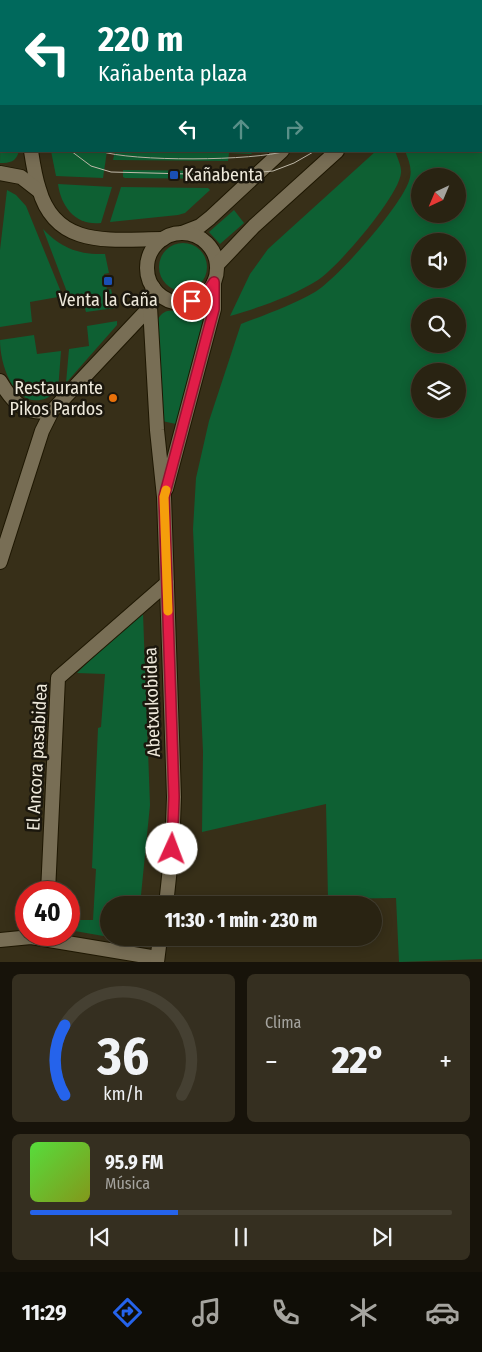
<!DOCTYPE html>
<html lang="es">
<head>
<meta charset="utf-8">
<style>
  body { margin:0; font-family:"Fira Sans Condensed",sans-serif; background:#352f20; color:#f1f3f6; height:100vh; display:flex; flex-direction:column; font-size:19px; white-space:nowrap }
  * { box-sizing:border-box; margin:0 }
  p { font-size:16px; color:#a5a49f }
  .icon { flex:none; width:28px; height:28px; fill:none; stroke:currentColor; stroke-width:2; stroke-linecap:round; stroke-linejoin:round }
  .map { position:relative; height:962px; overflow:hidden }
  .details { display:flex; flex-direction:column; gap:12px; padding:12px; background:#17130a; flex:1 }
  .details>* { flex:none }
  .hud { position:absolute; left:0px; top:0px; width:482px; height:152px; box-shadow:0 2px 12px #0003,0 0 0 1px #454032; background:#00695c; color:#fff; overflow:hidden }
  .needle { width:32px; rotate:224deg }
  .controls { position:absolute; left:411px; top:168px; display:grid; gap:10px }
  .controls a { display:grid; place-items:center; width:55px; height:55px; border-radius:50%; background:#292312; box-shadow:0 2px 12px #0003,0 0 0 1px #454032; font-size:25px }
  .speed { position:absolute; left:15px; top:881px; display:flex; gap:10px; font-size:25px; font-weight:700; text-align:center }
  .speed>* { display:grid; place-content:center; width:65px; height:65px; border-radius:50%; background:#292312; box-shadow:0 2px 12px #0003,0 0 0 1px #454032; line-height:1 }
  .speed .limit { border:8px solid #d22; background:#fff; color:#111 }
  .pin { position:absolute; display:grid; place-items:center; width:42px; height:42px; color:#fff; margin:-21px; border:2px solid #fff; border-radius:50%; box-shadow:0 1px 5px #0007 }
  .me { position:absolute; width:55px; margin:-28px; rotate:2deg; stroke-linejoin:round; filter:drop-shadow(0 0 4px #0008) }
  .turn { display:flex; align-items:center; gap:18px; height:105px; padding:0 15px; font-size:22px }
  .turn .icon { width:65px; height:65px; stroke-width:2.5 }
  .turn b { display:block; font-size:35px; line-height:42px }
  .lanes { display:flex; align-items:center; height:48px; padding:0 15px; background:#0003; justify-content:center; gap:25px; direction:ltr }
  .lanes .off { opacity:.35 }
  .big { font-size:38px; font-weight:800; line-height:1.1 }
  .details .card { flex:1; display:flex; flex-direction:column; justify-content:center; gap:8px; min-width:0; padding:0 18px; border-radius:8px; background:#352f20 }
  .details .dial { align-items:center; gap:0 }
  .dial svg { height:130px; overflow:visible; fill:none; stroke:#454032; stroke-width:7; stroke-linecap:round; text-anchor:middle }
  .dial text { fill:#f1f3f6; stroke:none }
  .song { display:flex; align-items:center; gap:15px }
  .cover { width:60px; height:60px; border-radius:8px; background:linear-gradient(135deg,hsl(110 70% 55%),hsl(70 70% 35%)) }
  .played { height:5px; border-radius:2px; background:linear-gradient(90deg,#2563eb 35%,#454032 35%) }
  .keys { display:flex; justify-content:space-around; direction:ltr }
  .heat { display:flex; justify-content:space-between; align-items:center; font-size:28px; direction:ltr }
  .details .tiles { flex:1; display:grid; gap:12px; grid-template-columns:1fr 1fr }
  .card:last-child { grid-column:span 2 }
  .trip { position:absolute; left:100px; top:896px; width:282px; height:50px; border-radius:25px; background:#292312; box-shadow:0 2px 12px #0003,0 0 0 1px #454032; font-weight:800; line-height:50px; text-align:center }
  .menu { display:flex; height:80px; justify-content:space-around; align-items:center; background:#100e07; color:#a5a49f }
  .menu .icon { width:35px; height:35px }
  .menu .active { color:#2563eb }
  .menu b { font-size:22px; color:#f1f3f6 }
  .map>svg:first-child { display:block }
</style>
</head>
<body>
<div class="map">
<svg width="482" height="962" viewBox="0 0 482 962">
  <rect width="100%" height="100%" fill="#372f18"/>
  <g fill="#0e6033" fill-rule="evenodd">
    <path d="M141,0H297L298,1H141Z"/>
    <path d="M482,65V959L399,962L396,898L328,899L326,804L202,832L203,752L193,529L196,478L209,421L241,324C265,315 292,305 315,292C338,278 401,206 409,181C413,170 409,161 405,151H481ZM420,176H458V214H420ZM420,241H458V279H420ZM420,306H458V344H420ZM420,371H458V409H420Z"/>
    <path d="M1,80V151H19C16,162 10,163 0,163Z"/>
    <path d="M51,151H107L103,178L56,176Z"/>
    <path d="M115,151H254L251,154L229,153L228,161L113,160Z"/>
    <path d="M376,151H395C397,157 402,167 401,173C399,196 338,267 318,280C293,296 258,308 230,316L250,274L268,249Z"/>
    <path d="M123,170L224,171V179L125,178L123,177Z"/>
    <path d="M58,184L112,187L101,223C76,226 61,207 58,184Z"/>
    <path d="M121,187L208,188L210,190L185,213L178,215L110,222Z"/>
    <path d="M7,190L16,195L26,206L61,292L58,297L30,302L32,322L0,327V250Z"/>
    <path d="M234,210L244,223L220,244L209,232Z"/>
    <path d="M43,229C61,248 79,255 105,254L109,273L104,274L107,290L111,289L115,308L86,312L81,294L70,296L67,292Z"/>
    <circle cx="183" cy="267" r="24"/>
    <path d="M198,307L204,309V316L176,424L162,421L157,320C165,308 169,311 182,311C187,312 193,309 198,307Z"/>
    <path d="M117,321V325L66,383L69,349L89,346L87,326Z"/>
    <path d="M34,335L37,354L61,351L58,391C21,421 0,372 0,340Z"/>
    <path d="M143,613L150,805L140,905H109V937L69,930V920H93L96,869L92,868L98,728L101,727L105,674L77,673L123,627Z"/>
  </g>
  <path fill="#2b8db0" d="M362,0H468L469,1H363Z"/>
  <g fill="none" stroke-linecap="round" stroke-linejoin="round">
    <defs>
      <g id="minor">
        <path d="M0,26L1,30"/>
        <path d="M31,151C33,164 35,177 39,189C56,250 113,239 163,239"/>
        <path d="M0,173L21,177L39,191"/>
        <path d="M0,381C13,403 24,415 52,411"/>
        <path d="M0,562L42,431L52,411L150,307"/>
        <path d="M48,892L58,678L167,583"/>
        <path d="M0,940L31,937L157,958"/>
      </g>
      <g id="tertiary">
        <path d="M449,1L451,0"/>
        <path d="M481,21H482"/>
        <path d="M182,233L200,226L210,218L282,151"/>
        <circle cx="182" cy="268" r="35"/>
        <path d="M217,265L254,226L337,151"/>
        <path d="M153,287L150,307L157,430L164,497L174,797L172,849L166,905"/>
        <path d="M166,489L214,309V282"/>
        <path d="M157,962L160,938"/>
      </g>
    </defs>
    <use href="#minor" stroke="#1e1702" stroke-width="16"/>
    <use href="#tertiary" stroke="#1e1702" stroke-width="16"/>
    <use href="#minor" stroke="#786e55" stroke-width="14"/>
    <use href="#tertiary" stroke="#786e55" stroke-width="14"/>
    <g stroke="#c1bbab" stroke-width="1">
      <path d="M25,0V1"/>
      <path d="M33,0V1"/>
      <path d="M470,1L472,0"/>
      <path d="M481,3H482"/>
      <path d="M71,151L91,166L111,172L228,175L273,171L294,163L315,151"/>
      <path d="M100,151C131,162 255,161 286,151"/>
    </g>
  </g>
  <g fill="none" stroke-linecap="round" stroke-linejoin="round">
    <defs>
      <path id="route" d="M172,849L174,797L164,497L214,309V282L205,295L192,301"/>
    </defs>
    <use href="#route" stroke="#92132f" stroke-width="12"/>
    <use href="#route" stroke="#e11d48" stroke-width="9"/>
    <path stroke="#f59e0b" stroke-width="9" d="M166,490L164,497L168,611"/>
  </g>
  <g fill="#1a4fb4" stroke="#1b170d" stroke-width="2">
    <rect x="169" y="170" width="10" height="10" rx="2.5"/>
    <rect x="103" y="276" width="10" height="10" rx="2.5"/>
  </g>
  <circle fill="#e8710a" stroke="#1b170d" stroke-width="2" cx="113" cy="398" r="5"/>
  <g text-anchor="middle" stroke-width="5" stroke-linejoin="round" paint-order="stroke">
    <g font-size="18" fill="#eee9db" stroke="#1b170d" text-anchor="start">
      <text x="184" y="181">Kañabenta</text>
      <text x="108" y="306" text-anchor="middle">Venta la Caña</text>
      <text x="103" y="394" text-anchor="end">Restaurante<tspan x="103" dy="21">Pikos Pardos</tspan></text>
    </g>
    <g font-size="18" fill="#eee9db" stroke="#1b170d">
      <text transform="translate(152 702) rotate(-92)" y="6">Abetxukobidea</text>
      <text transform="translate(37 757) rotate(-87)" y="6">El Ancora pasabidea</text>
    </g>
  </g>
</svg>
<div class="controls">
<a><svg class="needle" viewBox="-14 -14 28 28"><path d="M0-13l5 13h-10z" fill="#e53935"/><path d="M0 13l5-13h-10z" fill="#a5a49f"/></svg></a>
<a><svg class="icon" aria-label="sound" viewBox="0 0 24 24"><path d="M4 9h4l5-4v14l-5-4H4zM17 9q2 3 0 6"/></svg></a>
<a><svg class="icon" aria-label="search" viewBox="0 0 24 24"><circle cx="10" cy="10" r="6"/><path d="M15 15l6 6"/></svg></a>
<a><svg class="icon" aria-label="layers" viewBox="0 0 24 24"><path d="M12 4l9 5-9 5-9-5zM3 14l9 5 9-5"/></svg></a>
</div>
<div class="speed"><div class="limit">40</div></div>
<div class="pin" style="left:192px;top:301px;background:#d93025"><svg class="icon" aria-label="arrive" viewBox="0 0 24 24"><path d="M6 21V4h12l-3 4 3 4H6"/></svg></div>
<svg class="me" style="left:172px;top:849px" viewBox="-20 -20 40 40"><circle r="19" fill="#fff"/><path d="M0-13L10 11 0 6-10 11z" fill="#e11d48"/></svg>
<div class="trip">11:30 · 1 min · 230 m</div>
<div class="hud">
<div class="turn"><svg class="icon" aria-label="left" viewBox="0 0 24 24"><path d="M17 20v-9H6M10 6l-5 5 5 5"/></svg><div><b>220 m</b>Kañabenta plaza</div></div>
<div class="lanes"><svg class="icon" aria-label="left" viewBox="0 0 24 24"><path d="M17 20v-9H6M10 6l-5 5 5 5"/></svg><svg class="icon off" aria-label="ahead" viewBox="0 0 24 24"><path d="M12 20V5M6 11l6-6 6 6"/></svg><svg class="icon off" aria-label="right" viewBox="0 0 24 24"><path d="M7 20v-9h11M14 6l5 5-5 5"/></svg></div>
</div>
</div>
<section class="details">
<div class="tiles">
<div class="card dial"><svg viewBox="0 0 100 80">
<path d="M14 69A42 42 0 1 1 86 69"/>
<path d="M14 69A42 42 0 0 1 14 26" stroke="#2563eb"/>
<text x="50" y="56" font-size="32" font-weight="700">36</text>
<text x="50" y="72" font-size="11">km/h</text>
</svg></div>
<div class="card"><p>Clima</p>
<div class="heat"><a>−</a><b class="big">22°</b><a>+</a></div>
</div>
<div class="card">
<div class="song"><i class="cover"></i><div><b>95.9 FM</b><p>Música</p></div></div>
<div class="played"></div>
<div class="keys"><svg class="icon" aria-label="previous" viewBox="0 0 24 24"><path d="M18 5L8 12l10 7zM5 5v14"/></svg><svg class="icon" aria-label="pause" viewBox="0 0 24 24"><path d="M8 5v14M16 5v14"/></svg><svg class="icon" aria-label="next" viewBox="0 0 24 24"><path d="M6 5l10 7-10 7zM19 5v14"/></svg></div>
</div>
</div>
</section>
<nav class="menu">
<b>11:29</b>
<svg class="icon active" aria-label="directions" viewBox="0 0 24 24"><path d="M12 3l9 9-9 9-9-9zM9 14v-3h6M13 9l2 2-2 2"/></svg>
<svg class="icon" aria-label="music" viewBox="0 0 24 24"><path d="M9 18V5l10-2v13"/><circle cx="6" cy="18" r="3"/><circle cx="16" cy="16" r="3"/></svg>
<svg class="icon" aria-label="phone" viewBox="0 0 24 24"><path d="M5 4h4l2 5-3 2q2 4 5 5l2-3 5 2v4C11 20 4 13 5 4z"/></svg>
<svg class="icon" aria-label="climate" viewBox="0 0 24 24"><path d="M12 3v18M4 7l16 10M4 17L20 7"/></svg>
<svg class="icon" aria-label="car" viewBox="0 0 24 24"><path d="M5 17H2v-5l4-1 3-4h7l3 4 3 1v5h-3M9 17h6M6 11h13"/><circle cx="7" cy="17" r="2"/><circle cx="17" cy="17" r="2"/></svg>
</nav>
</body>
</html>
